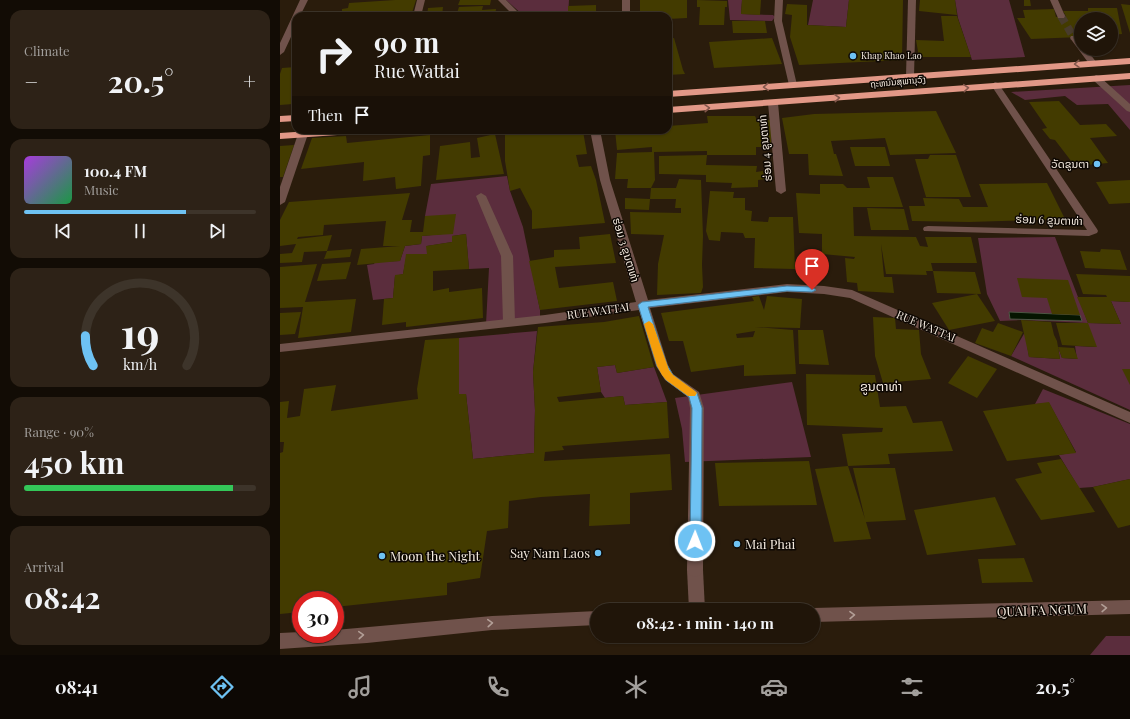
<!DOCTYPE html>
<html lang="en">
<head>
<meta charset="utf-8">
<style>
  body { margin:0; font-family:"Playfair Display","Noto Sans Lao",serif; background:#2d2217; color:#f1f3f6; height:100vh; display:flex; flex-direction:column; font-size:15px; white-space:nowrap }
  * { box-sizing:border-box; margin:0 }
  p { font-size:13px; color:#a29f9c }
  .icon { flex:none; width:22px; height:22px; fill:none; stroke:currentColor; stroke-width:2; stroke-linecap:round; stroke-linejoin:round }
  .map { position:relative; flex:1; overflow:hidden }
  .drawer { display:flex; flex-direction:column; gap:10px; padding:10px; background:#120c05; width:280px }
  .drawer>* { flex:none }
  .top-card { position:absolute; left:12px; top:12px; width:380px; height:122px; border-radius:12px; box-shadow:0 1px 3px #0004,0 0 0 1px #3d342a; background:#201509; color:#f1f3f6; overflow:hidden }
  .tools { position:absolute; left:794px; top:12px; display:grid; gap:8px }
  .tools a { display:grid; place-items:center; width:44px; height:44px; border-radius:50%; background:#201509; box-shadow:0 1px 3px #0004,0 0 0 1px #3d342a; font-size:20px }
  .speed { position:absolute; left:12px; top:591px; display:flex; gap:8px; font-size:20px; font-weight:700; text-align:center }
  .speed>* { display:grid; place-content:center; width:52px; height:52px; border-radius:50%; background:#201509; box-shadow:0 1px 3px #0004,0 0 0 1px #3d342a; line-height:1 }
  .speed .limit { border:6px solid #d22; background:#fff; color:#111 }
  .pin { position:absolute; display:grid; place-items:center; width:34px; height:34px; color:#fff; margin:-41px -17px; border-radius:50% 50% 50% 0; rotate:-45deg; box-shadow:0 0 4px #0007 }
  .pin .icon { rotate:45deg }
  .me { position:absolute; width:44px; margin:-22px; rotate:1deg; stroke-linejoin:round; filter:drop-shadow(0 0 3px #0008) }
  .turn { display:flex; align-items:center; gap:14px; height:84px; padding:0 16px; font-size:18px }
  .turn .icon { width:52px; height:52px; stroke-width:2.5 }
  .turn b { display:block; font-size:28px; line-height:34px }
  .then { display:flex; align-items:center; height:38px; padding:0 16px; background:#0003; gap:8px; font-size:15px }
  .big { font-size:30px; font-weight:700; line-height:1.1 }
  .drawer .widget { flex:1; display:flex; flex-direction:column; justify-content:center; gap:6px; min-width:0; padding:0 14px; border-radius:12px; background:#2d2217 }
  .drawer .dial { align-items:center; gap:0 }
  .dial svg { height:104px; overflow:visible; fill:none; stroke:#3d342a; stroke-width:7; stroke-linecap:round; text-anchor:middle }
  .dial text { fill:#f1f3f6; stroke:none }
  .song { display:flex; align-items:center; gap:12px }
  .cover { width:48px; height:48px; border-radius:6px; background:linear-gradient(135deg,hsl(280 70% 55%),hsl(140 70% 35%)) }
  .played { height:4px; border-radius:2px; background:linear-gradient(90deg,#6ec2f3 70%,#3d342a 70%) }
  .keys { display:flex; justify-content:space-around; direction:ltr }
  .heat { display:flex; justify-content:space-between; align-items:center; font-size:22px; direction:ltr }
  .charge { height:6px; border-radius:3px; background:linear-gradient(90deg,#34c759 90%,#3d342a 0) }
  .trip { position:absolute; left:310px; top:603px; width:230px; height:40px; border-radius:20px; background:#201509; box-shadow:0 1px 3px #0004,0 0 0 1px #3d342a; font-weight:700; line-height:40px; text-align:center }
  .dock { display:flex; height:64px; justify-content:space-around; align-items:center; background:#0d0804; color:#a29f9c }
  .dock .icon { width:28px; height:28px }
  .dock .active { color:#6ec2f3 }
  .dock b { font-size:18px; color:#f1f3f6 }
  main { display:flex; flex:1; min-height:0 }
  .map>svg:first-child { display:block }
</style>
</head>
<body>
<main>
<section class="drawer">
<div class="widget"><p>Climate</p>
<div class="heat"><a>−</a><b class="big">20.5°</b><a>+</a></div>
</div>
<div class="widget">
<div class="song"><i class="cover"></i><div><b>100.4 FM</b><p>Music</p></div></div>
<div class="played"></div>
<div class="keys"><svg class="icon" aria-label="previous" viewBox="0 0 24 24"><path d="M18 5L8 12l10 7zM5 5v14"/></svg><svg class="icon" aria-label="pause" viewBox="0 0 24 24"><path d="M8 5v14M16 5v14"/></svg><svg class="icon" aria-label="next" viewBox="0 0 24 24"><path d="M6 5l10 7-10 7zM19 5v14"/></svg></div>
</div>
<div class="widget dial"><svg viewBox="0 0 100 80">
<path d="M14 69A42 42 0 1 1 86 69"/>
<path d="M14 69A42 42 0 0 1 8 46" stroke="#6ec2f3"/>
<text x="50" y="56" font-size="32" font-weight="700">19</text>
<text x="50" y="72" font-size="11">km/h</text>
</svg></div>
<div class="widget"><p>Range · 90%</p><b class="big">450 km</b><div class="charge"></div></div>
<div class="widget"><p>Arrival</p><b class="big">08:42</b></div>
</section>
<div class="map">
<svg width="850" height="655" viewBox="0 0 850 655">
  <rect width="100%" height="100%" fill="#2a1c0c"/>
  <g fill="#5b2d3d">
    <path d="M226,0H289L288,16H244Z"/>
    <path d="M448,0H462L461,14L493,15L495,17L492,21L450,20Z"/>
    <path d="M533,0H569L566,27L528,25Z"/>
    <path d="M675,0H729L745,57L692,60L678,18Z"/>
    <path d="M850,85V130L828,104L797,105L785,96L745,100L731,92Z"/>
    <path d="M227,176L230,191L243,227L260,310V317L206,324L209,268L189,269L186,234L172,236V242L147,246V254H127L123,274L115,276L113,298L93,300L87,265L94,264L95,262L120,261L125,246L141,244L142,236L173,233L145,216L151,184Z"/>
    <path d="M775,237L808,323L841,324L831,301L850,302V410L731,356L745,332L749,357L780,359L778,347L782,358L797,359L795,346L816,347L807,323L741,320L720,321L707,294L698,238Z"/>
    <path d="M257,331L253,372L255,410L254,453L193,459L186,394H179V338Z"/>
    <path d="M335,365L337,373L374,367L387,402L345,405L343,396L325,398L321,392L317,367Z"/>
    <path d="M512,382L531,457L405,462L402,429L395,398Z"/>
    <path d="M763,389L850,424V479L813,487L799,488L779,455L796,452L769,403L755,404Z"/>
    <path d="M826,636H850V655H810Z"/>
  </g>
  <path fill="#051500" stroke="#4d5543" d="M729,312L800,315L802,321L730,319Z"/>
  <g fill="#433b00" fill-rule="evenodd">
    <path d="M115,0H136L131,16H68L69,13L62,14V9L68,8L69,3Z"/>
    <path d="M180,0H211L210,5H178Z"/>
    <path d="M360,0H407V18L388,19V16H360Z"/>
    <path d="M417,0L447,1V7H445L444,25H419L420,7H417Z"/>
    <path d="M462,0H481L480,15L461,14Z"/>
    <path d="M569,0H623L622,60L519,65L510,37L512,15L505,14L507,4L527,5V25L566,27Z"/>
    <path d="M640,0H675L677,15L639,11Z"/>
    <path d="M744,0H750L751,6H744Z"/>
    <path d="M841,4L850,5V33Z"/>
    <path d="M316,5V16H288V6Z"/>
    <path d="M203,6L202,10L216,9L215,16H176L179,7Z"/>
    <path d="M163,7L162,16H147L148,8Z"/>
    <path d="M808,8H837L842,34L831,35V19H801V37L751,39L737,18H745L743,10L774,9L776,17L786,16L783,11H808Z"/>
    <path d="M661,16H677L691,57H639L636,40L664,41Z"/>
    <path d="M452,21H485L487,33H453Z"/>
    <path d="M394,38L403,70L405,74L388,75V39Z"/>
    <path d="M492,38L502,64L434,68L429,42Z"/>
    <path d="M16,67V95L13,104L0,105V74L2,68Z"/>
    <path d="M779,101L800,125L826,124L837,136L810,138L828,163L795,166L775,140L770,139L762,129L767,128L749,102Z"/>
    <path d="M656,111L676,153L610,155L605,138L551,141L554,154H556L563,176L529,175L528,154H509L502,118L534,114Z"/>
    <path d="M427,116H475L477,120H491V147H476V155H427V151L374,152L375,180L371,188H396L399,179L421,180L423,236L422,265L423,287L421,293L377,295L378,264L384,235L351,234L350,212L401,213V208H395L396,199H370L371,188H347L348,179H335L337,153L372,152V147L337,150L335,130H388V126L428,123Z"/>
    <path d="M258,130V134L303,131L307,154L296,155L299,167L311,166L316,180L325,223L252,229V211L240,188L230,191L225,161V133Z"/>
    <path d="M215,134L224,174L156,180L160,146L190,142L191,158L200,157L197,138Z"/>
    <path d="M150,135V155L143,156L141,186L116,189L115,177L83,181L84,162L21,169L32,138L66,136L67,143Z"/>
    <path d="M14,145L3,177H0V146Z"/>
    <path d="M570,147H605L610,166H575Z"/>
    <path d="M427,155L426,165L477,166L476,172L483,171L485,179L478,180V187L451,188L452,183L426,182V175L379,174V156Z"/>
    <path d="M650,155H676L691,197H646L635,159H648Z"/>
    <path d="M587,177H613L623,207H573L574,236L636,237L640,246L648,247L645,237H691L697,263H651L653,271H646L647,275L606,274L601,244L604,277H612L614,293L578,291L577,283L567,282L565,258L574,259L575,257L542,254V234L519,233L516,193L540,194V184H563L567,188H590Z"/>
    <path d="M850,180V203L829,204L816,182Z"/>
    <path d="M767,183L785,219L689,222L632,221L629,206H645L643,198L679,199L683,207H708L699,184Z"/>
    <path d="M430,191L454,192L453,198H465V210L472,211L471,221L488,222L489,217H513L515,269L474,268L475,238H465L463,233L441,232L440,241L429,240L426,231Z"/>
    <path d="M130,193L122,220H132L130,232H143L145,216L176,214L173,234L142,236L141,244L125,246L120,261L77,265L81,249L120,246H103L106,221L44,225L43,235L18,237L17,239L52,235L47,251L24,252L22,262L0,263V254L12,253L16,244L0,246V220L9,202Z"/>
    <path d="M345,198L370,199L369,210L345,209Z"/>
    <path d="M587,208L624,209L629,230H591Z"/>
    <path d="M186,234L189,269L153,271V291L169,288V292L202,288L203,318L126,327V322L102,325L104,299L113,298L115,275L123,274L126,254H147L146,246L172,242V236Z"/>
    <path d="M330,234L336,263L275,267L279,288L333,282L337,301L260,310L249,261L274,257V250L300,249L299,237Z"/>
    <path d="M72,249L70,257L44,259L47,251Z"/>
    <path d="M821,249L840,250L847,270L805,268L800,251L820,252Z"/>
    <path d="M71,262L66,279L37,281L42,264Z"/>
    <path d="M37,264L25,302L76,299L71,332L18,338L23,307L0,308V267Z"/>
    <path d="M653,271L695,272L701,294L657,293Z"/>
    <path d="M796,274L850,276V302L831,301L841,324L808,323L797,297H827L826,295L803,294Z"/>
    <path d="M737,278L788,280L800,315L772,314L767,298L742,297Z"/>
    <path d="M697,294L715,321L669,330L652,303Z"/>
    <path d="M479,296L484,310L487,296L522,299L520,328L475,327L513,330L516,374L464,376V365L411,372L403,341H389L381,313L474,301L472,297ZM475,331L473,337L457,338L456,334Z"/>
    <path d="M21,312L15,334L0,335V313Z"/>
    <path d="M359,316L374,367L337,373L335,365L317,367L321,392L277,397L279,402L343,396L345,405L387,402L389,438L282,446L284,450L265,452L264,461L390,454L392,490L350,493V524L309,526L310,494L261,497L229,501L228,528L207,531L200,578L167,583V595L55,607V600H21V612L0,614V453L3,452L4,442H0V402L9,401L7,418L20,416L24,389L56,385L51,411L138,399L137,389L145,340L179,338V394H186L193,459L254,453L255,410L253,372L258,327L324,322Z"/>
    <path d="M593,317L615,318L616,329L639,330L641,354L651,379L603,383L595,356Z"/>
    <path d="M741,320L771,322L774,335L777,341L780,359L749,357Z"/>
    <path d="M718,323L743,332L731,356L695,343L702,328L713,332Z"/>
    <path d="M776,323H808L817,347L782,345Z"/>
    <path d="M518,330H543L549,365L519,364Z"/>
    <path d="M778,347L794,348L798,359L782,358Z"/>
    <path d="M688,356L717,369L697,398L668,383Z"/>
    <path d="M842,369H850V385Z"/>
    <path d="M526,374L595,375L600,407L626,406L633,423L662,421L673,451L608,454L610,464L568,466L562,434L602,432L603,428L527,425Z"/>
    <path d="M769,402L796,453L727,461L703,411Z"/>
    <path d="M781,459L815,512L761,520L735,479L762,473L757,463Z"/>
    <path d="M529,461L537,505L439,506L435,463Z"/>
    <path d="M568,466L585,519L573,468H615L626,520L586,522L591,539L554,542L535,469Z"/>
    <path d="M850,479V525L838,528L813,487Z"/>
    <path d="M715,497L736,545L647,555L634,510Z"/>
    <path d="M744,558L753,582L702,583L698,559Z"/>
  </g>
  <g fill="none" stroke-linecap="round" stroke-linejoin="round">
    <path stroke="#483b2c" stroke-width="8" stroke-dasharray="8 4.5" stroke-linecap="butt" d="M781,16L794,38"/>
    <g fill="#70524b" fill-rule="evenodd">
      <path d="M137,0H145L141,16H133Z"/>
      <path d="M218,0H226L242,16H234Z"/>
      <path d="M628,0H636L634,76L630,79L626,76Z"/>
      <path d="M201,193L206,196L233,256L235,322L233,325L229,326L225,325L223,322L221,256L196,196Z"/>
      <path d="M415,563L420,565L423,570L425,610H409L407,570L410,565Z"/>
    </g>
    <g fill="#70524b" fill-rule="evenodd">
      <path d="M20,0H28L20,16H16V26L4,52L0,55V43Z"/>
      <rect x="342" y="0" width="8" height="16"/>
      <path d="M495,0H503L502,21L517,85L513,88L509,85L494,21Z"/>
      <path d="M770,0H778L785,16L784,18H778Z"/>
      <path d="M791,36H797L801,41V49H806L817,63L816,65H810L790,38Z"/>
      <path d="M816,75L819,76L850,104V112L847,111L813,80L812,78Z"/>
      <path d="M715,82L718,83L817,229L818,231L817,233L809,236L644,231L643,229L644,227L648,226L807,230L711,85Z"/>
      <path d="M493,100L498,103L506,191L501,194L496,191L488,103Z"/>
      <path d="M310,130H320L330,180L368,300L507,284L544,286L572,290L850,412V423L570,298L544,294L507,292L370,308L388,365L393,374L419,392L424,408L423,570L420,575L415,577L410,575L407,570L410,408L408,397L385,380L376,366L359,310L265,323L0,352V344L265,315L356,302L320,180Z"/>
      <path d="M23,131L28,134L5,202L0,205V187L18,134Z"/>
      <path d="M850,600V614L533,622V610H527L533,608Z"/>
      <path d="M317,611V625L212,630L87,643L0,649V633L21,632V634H55V630L212,616Z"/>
    </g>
    <g fill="#e29887" fill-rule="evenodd">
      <path d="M850,58V64L388,97V91Z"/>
      <path d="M850,73V79L388,113V107Z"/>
      <path d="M16,115V121L0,122V116Z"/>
      <path d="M45,130H91L86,133L0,139V133Z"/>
    </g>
  </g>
  <defs><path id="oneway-chevron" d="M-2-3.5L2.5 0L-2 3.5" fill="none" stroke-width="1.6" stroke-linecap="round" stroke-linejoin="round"/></defs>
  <g stroke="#83574c">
    <use href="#oneway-chevron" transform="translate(797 64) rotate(176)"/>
    <use href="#oneway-chevron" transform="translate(486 87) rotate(176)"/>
    <use href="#oneway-chevron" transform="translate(686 88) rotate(-5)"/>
    <use href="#oneway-chevron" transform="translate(557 98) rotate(-5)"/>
    <use href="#oneway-chevron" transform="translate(427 108) rotate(-4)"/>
  </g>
  <g stroke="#b29e96">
    <use href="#oneway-chevron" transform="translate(824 608) rotate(-2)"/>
    <use href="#oneway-chevron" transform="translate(572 615) rotate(-1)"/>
    <use href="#oneway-chevron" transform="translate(210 623) rotate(-4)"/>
    <use href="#oneway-chevron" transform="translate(81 635) rotate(-4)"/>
  </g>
  <path fill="#6ec2f3" stroke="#487e9e" d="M507,286L532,287L536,290L532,292L507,291L368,307L387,365L393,375L417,393L422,408L421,541L419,544L415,546L411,544L410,541L412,408L409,397L386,380L377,366L358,305L362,302Z"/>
  <path fill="#f59e0b" d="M369,321L373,324L389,370L393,375L415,391L417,393L415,396H408L386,380L382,375L377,366L364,324Z"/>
  <g fill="#6ec2f3" stroke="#0e0803" stroke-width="1.5">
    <circle cx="573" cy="56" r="4"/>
    <circle cx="817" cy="164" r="4"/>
    <circle cx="457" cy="544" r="4"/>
    <circle cx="318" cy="553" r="4"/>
    <circle cx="102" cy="556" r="4"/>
  </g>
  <g text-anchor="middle" stroke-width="3" stroke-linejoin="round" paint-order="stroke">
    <g font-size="9" fill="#f5ebe0" stroke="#0e0803" text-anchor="start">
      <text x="581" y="59">Khap Khao Lao</text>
    </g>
    <g font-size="9" fill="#f5ebe0" stroke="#0e0803">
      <text transform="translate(618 82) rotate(-5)" y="3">ຖະຫນົນສຸພານຸວົງ</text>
    </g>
    <g font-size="11" fill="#f5ebe0" stroke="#0e0803">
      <text transform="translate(485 148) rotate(-95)" y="4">ຮ່ອມ 4 ຂູນຕາທ່າ</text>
      <text transform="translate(769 220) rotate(2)" y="4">ຮ່ອມ 6 ຂູນຕາທ່າ</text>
      <text transform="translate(346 250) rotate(73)" y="4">ຮ່ອມ 3 ຂູນຕາທ່າ</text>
      <text transform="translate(318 311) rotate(-8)" y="4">RUE WATTAI</text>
      <text transform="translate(646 326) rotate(23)" y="4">RUE WATTAI</text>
    </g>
    <g font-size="11" fill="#f5ebe0" stroke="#0e0803" text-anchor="end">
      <text x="809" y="168">ວັດຂູນຕາ</text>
    </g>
    <g font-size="13" fill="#f5ebe0" stroke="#0e0803">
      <text x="601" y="391">ຂູນຕາທ່າ</text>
    </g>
    <g font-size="13" fill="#f5ebe0" stroke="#0e0803" text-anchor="start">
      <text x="465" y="549">Mai Phai</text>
      <text x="310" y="558" text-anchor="end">Say Nam Laos</text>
      <text x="110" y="561">Moon the Night</text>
    </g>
    <g font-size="13" fill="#f5ebe0" stroke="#0e0803">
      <text transform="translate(762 610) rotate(-2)" y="5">QUAI FA NGUM</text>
    </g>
  </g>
</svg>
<div class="tools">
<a><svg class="icon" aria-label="layers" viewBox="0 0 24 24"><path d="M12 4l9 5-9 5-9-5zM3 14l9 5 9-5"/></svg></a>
</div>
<div class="speed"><div class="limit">30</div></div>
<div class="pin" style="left:532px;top:290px;background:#d93025"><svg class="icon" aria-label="arrive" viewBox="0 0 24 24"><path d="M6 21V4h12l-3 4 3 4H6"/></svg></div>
<svg class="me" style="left:415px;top:541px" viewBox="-20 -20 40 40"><circle r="17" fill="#6ec2f3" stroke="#fff" stroke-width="3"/><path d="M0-11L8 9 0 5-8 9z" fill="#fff"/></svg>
<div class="trip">08:42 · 1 min · 140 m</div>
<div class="top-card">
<div class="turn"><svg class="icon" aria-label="right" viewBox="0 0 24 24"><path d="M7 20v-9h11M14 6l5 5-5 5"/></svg><div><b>90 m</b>Rue Wattai</div></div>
<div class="then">Then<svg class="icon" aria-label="arrive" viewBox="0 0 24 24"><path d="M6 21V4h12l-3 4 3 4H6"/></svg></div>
</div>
</div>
</main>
<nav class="dock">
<b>08:41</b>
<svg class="icon active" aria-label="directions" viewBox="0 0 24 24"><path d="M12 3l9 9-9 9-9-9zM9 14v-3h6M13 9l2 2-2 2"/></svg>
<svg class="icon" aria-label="music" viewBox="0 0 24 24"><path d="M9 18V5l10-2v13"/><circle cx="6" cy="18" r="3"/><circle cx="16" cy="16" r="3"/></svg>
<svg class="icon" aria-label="phone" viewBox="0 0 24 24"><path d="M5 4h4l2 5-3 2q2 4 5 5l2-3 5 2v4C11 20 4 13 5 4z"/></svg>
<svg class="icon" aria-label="climate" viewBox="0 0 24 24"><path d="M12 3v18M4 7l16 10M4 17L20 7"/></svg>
<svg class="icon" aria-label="car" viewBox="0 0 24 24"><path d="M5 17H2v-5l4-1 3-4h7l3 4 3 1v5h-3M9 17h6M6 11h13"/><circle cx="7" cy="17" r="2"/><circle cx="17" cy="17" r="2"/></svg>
<svg class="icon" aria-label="filters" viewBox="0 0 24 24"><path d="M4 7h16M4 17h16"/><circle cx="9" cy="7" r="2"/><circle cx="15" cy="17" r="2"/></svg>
<b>20.5°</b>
</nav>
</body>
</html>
